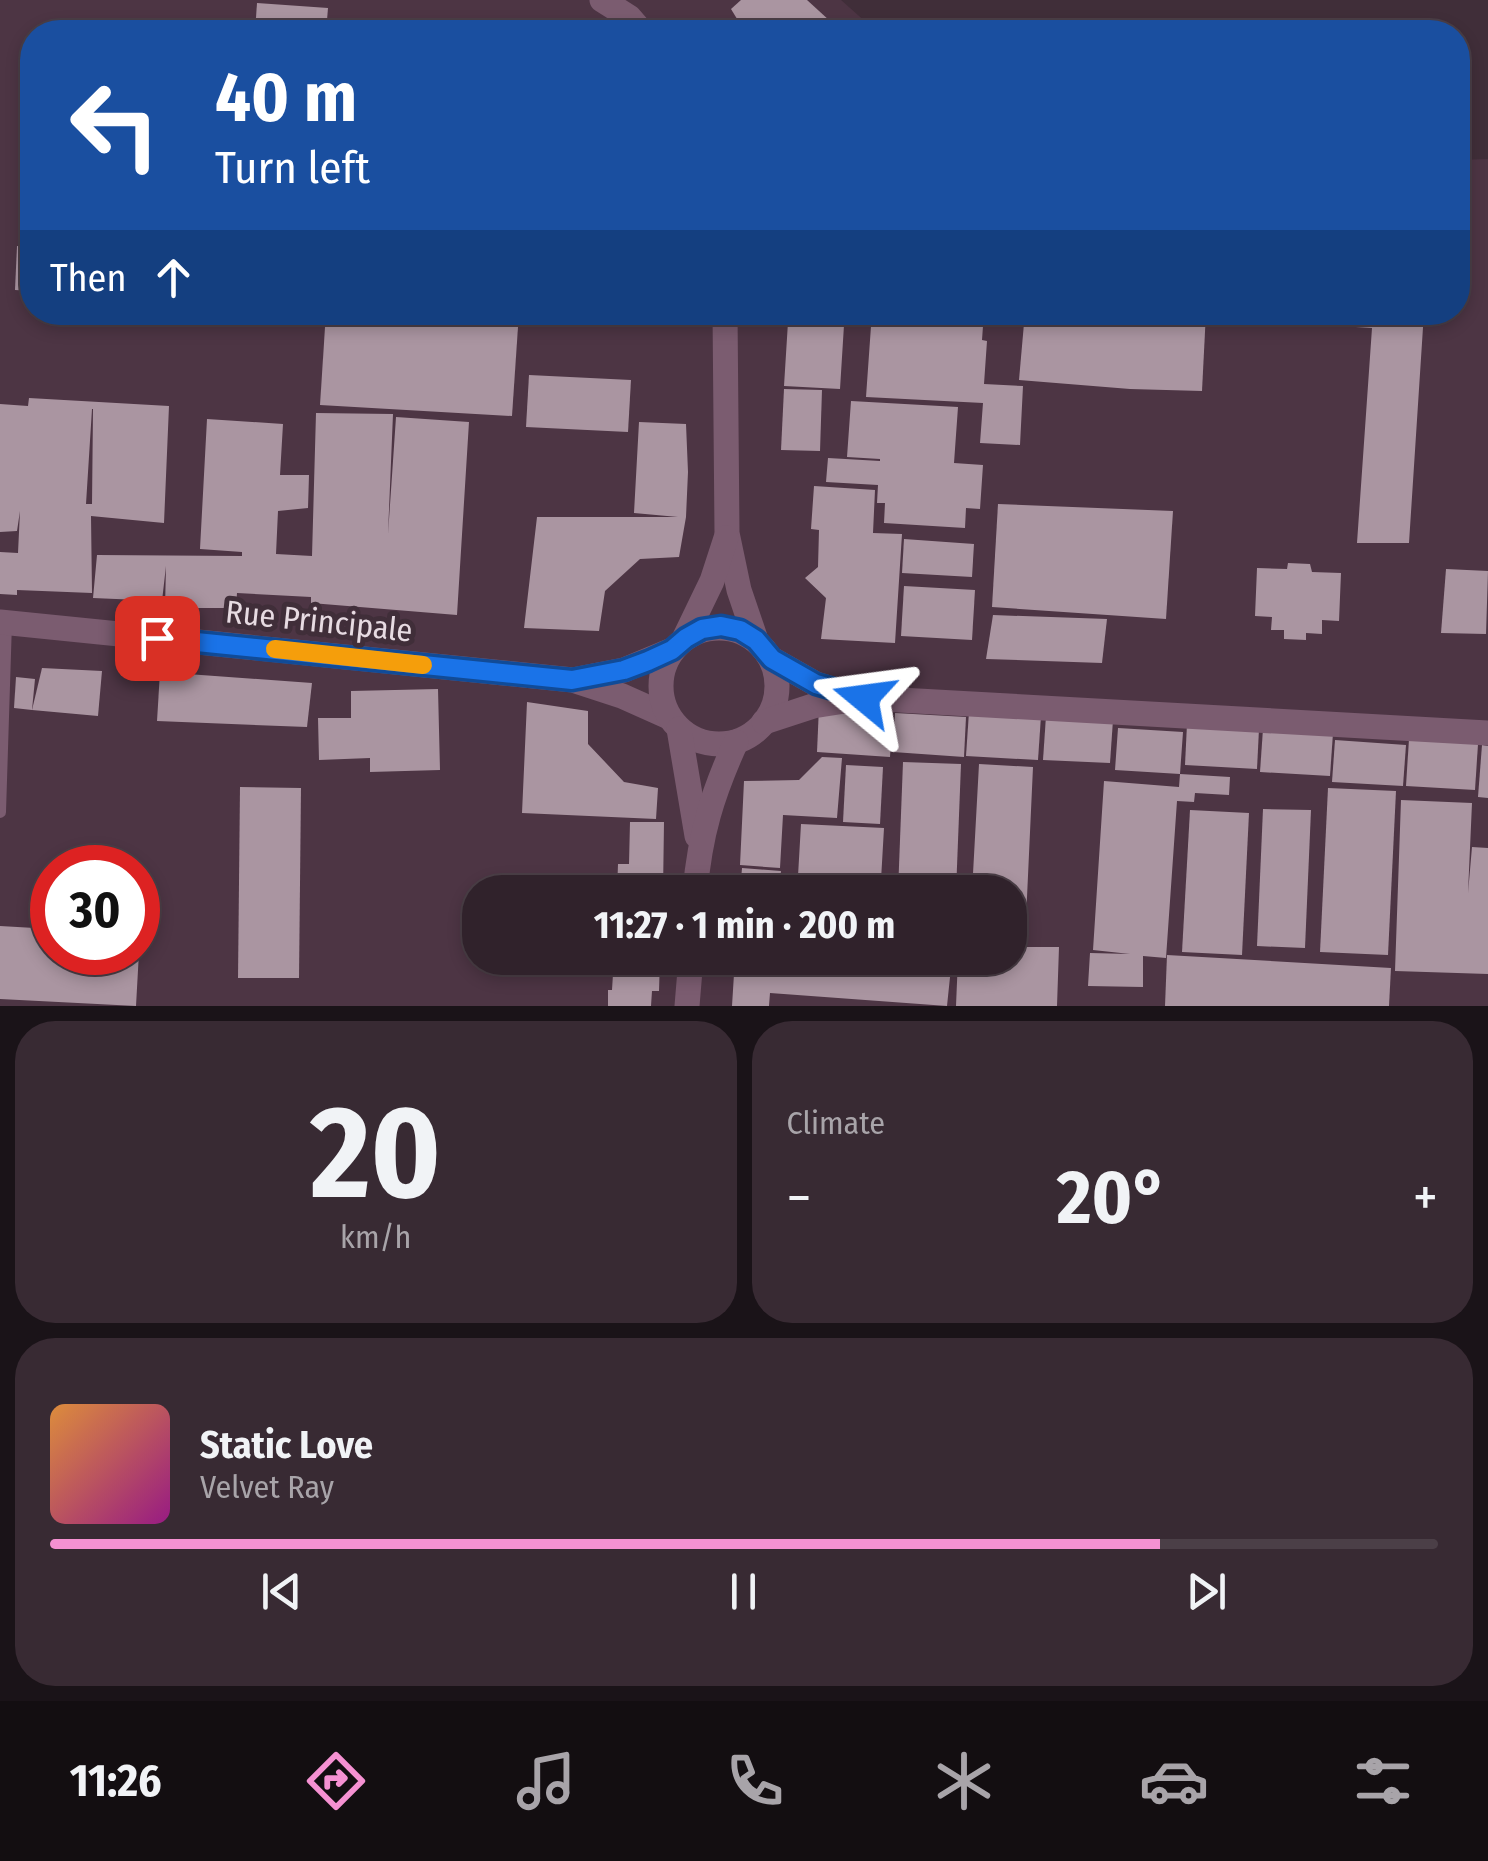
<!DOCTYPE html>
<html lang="en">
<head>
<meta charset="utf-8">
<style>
  body { margin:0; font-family:"Fira Sans Condensed",sans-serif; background:#382a33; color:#f1f3f6; height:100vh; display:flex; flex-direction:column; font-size:38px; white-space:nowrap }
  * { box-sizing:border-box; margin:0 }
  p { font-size:32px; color:#a8a4a9 }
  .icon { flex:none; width:55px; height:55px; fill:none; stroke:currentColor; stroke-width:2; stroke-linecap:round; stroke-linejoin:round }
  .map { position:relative; height:1006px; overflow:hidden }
  .details { display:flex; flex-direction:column; gap:15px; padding:15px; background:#1a1318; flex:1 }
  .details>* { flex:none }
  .banner { position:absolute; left:20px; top:20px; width:1450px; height:305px; border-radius:40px; box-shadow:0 5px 15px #0003,0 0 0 2px #4b3f47; background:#1a4fa0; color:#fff; overflow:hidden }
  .speed { position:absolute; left:30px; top:845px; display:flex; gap:20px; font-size:50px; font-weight:700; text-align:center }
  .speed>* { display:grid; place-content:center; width:130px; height:130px; border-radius:50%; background:#30222b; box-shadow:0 5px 15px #0003,0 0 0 2px #4b3f47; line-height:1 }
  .speed .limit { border:15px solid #d22; background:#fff; color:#111 }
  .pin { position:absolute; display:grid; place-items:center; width:85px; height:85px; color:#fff; margin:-42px; border-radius:20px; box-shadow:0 5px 15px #0006 }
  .me { position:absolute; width:110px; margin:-55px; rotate:286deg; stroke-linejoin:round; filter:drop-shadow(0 0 8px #0008) }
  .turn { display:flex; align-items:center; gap:35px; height:210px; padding:0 30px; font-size:45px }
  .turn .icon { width:130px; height:130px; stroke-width:2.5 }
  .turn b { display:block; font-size:70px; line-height:85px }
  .then { display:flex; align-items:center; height:95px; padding:0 30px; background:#0003; gap:20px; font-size:38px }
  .big { font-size:75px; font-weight:700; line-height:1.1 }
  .details .tile { flex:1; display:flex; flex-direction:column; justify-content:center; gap:15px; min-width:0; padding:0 35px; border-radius:40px; background:#382a33 }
  .details .dial { align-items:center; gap:0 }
  .dial b { font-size:130px; line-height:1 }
  .song { display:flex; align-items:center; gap:30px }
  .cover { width:120px; height:120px; border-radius:15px; background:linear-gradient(135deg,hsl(30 70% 55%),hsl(310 70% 35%)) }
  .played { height:10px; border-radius:5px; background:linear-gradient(90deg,#f591d2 80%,#4b3f47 80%) }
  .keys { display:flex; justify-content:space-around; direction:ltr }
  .heat { display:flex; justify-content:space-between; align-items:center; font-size:55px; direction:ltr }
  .details .tiles { flex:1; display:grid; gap:15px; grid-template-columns:1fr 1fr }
  .tile:last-child { grid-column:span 2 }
  .trip { position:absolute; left:462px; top:875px; width:565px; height:100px; border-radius:40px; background:#30222b; box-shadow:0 5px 15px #0003,0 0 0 2px #4b3f47; font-weight:700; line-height:100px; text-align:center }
  .tab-bar { display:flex; height:160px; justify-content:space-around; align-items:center; background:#130e11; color:#a8a4a9 }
  .tab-bar .icon { width:70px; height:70px }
  .tab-bar .active { color:#f591d2 }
  .tab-bar b { font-size:45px; color:#f1f3f6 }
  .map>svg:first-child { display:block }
</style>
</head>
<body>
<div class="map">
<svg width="1488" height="1006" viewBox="0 0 1488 1006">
  <rect width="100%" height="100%" fill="#402e39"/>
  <path fill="#4d3544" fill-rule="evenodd" d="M0,0H841L877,32H32V312H1458V160L1488,159V1006H0ZM52,868H138V952H52ZM480,892H1010V958H480Z"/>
  <g fill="#aa95a1" fill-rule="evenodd">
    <path d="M741,0H807L830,21L815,32H745L731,9Z"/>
    <path d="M257,3L328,8L326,32H255Z"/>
    <path d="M23,182H32V207L21,206Z"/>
    <path d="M17,246L32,247V291L15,290Z"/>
    <path d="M326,312H519L512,416L320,405Z"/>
    <path d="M872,312H984L982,340L987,341L984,384L1023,386L1020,445L980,443L983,403L866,397Z"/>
    <path d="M1025,312H1206L1202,391L1130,389L1019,380Z"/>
    <path d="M1208,312H1424L1409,543H1357L1372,328L1207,318Z"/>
    <path d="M788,322L844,325L840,389L784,386Z"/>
    <path d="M529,375L631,380L628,432L526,427Z"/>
    <path d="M784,389L822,390L820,451L781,450Z"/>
    <path d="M29,398L169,406L164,523L91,516L92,593L17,590V595L0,594V552L18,553L20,511L17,531L0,532V404L28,406ZM92,409H93L92,504H86Z"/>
    <path d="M851,401L958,407L954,463L983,465L980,509L966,508L965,528L884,523L885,503H877L878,485L826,482L828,458L880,461V459L847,457Z"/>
    <path d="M316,413L393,414L388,534L396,417L469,422L457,615L311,603V597L237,593L236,608H165L166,566L162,601L93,598L97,555L242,556V552L200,549L207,419L283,424L280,475H309L308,508L278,511L276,554L312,556Z"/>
    <path d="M639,422L686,424L688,472L686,517L679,557L640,559L605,591L599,631L524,628L537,517H678L634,513Z"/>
    <path d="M814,486L875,490L873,533L902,534L895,643L821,639L826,598L805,578L818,567L819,530L811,529Z"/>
    <path d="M998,504L1173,511L1166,619L992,607Z"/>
    <path d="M904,539L974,544L972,577L902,573Z"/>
    <path d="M1288,563L1310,564L1312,572L1341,573L1339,621L1322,620V634L1306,633V640L1284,639V630H1271L1272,617L1255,616L1257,568L1287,569Z"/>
    <path d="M1446,569L1488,571L1486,634L1441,633Z"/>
    <path d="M904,586L975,590L972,640L901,636Z"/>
    <path d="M993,615L1107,619L1102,663L986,659Z"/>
    <path d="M42,668L102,671L98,716L32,710Z"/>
    <path d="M160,672L312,683L307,727L157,721Z"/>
    <path d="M16,677L35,679L32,710L14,708Z"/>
    <path d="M438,689L440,770L370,772V758L319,760L318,718H351V691Z"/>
    <path d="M527,702L588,711V744L624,782L658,788L656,819L522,813Z"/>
    <path d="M819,707L893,711L890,757L817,752Z"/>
    <path d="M969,712L1041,716L1038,760L966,756Z"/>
    <path d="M895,713L966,717L964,757L893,752Z"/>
    <path d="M1046,716L1113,720L1110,763L1043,760Z"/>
    <path d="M1187,724L1259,729L1257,769L1185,765Z"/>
    <path d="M1118,728L1183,732L1180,774L1230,777L1229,795L1195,793L1194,802L1177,801L1166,958L1143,956V987L1088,986L1090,953L1130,954L1093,950L1104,781L1179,787L1180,774L1115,770Z"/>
    <path d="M1263,729L1333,733L1330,776L1260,772Z"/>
    <path d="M1409,739L1478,744L1475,790L1406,786Z"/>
    <path d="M1335,740L1406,745L1403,786L1332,782Z"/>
    <path d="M1482,745L1488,746V798L1478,797Z"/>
    <path d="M822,757L842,758L837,818L783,815L780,868L740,865L744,781L799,780Z"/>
    <path d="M903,762L961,764L956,892H898Z"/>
    <path d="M979,764L1033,767L1026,919H1010V892H972Z"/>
    <path d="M846,765L883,767L880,824L843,822Z"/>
    <path d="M240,787L301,788L299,978H238Z"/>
    <path d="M1328,788L1396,791L1388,955L1320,952Z"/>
    <path d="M1401,800L1472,803L1468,893L1472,847L1488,848V974L1395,971Z"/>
    <path d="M1263,809L1311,810L1305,948L1257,946Z"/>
    <path d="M1190,810L1249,813L1242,955L1182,952Z"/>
    <path d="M630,822H664L663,892H617L618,864H629Z"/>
    <path d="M801,824L884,828L881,880L858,879L857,892H781L783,876H798Z"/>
    <path d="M742,868L781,871L779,892H740Z"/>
    <path d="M0,926L52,929V952H139L136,1006L0,999Z"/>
    <path d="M1010,947H1059L1057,1006H956L958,958H1010Z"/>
    <path d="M1167,955L1391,968L1389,1006H1165Z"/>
    <path d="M614,958H660L659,991H652L651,1006H608V990H612Z"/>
    <path d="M735,958H952L947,1006L770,993L769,1006H732Z"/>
  </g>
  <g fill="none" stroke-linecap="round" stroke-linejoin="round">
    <path stroke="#7b5c70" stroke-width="12" d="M0,812L6,622"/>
    <g stroke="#7b5c70" stroke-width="25">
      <path d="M602,0L629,17L642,32"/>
      <path d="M725,312L727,533L739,590L756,640"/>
      <path d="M0,622L573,680L622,696L669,717"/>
      <circle cx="719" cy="686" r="58"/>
      <path d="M685,637L712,581L726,538"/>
      <path d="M772,659L816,684L855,696"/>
      <path d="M578,679L624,670L672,650"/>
      <path d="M764,722L813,706L864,698L1488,733"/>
      <path d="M679,729L697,836"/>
      <path d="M695,892C700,834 712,795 736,742"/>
      <path d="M687,1006L691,958"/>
    </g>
  </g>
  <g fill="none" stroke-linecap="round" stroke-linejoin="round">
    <defs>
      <path id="route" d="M157,638L572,680L624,670L648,661L672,650L686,638L702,629L721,626L740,630L756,640L772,659L816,684L864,698"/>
    </defs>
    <use href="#route" stroke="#114b97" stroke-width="25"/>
    <use href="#route" stroke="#1a73e8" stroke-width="18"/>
    <path stroke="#f59e0b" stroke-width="18" d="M275,649L423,665"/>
  </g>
  <g text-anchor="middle" stroke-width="10" stroke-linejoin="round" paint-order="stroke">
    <g font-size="32" fill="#e7dbe2" stroke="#402e39">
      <text transform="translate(319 621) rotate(6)" y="11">Rue Principale</text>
    </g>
  </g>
</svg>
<div class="speed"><div class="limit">30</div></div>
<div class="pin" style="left:157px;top:638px;background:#d93025"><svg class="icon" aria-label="arrive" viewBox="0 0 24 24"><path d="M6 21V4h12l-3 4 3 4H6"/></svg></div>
<svg class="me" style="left:864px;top:698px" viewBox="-20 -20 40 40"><path d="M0-17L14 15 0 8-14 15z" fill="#1a73e8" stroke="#fff" stroke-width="4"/></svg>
<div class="trip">11:27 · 1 min · 200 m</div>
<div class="banner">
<div class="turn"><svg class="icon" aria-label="left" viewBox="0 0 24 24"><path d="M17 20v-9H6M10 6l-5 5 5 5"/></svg><div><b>40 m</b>Turn left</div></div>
<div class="then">Then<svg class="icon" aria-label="ahead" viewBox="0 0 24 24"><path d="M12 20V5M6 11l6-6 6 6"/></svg></div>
</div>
</div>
<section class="details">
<div class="tiles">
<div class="tile dial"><b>20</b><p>km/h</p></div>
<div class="tile"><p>Climate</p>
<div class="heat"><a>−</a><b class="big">20°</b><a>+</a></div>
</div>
<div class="tile">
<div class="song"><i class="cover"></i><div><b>Static Love</b><p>Velvet Ray</p></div></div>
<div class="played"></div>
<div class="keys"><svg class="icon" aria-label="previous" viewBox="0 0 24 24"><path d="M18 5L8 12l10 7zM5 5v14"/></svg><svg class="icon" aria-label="pause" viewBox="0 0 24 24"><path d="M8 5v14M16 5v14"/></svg><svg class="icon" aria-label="next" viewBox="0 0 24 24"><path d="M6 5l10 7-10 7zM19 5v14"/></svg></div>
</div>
</div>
</section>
<nav class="tab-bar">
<b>11:26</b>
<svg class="icon active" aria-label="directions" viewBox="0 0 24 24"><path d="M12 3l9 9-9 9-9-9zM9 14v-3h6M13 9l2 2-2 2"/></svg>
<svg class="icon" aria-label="music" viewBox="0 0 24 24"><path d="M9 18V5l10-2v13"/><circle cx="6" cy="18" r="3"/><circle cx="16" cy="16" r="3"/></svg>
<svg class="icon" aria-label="phone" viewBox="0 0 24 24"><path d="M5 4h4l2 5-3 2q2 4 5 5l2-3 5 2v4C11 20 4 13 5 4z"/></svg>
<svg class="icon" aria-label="climate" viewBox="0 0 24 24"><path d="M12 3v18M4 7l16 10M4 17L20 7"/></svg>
<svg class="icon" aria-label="car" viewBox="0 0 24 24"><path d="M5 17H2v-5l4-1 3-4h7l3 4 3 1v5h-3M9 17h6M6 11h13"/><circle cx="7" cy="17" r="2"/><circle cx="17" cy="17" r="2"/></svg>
<svg class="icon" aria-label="filters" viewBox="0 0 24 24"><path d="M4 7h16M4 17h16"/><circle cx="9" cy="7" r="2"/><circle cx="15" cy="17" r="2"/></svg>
</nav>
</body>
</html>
